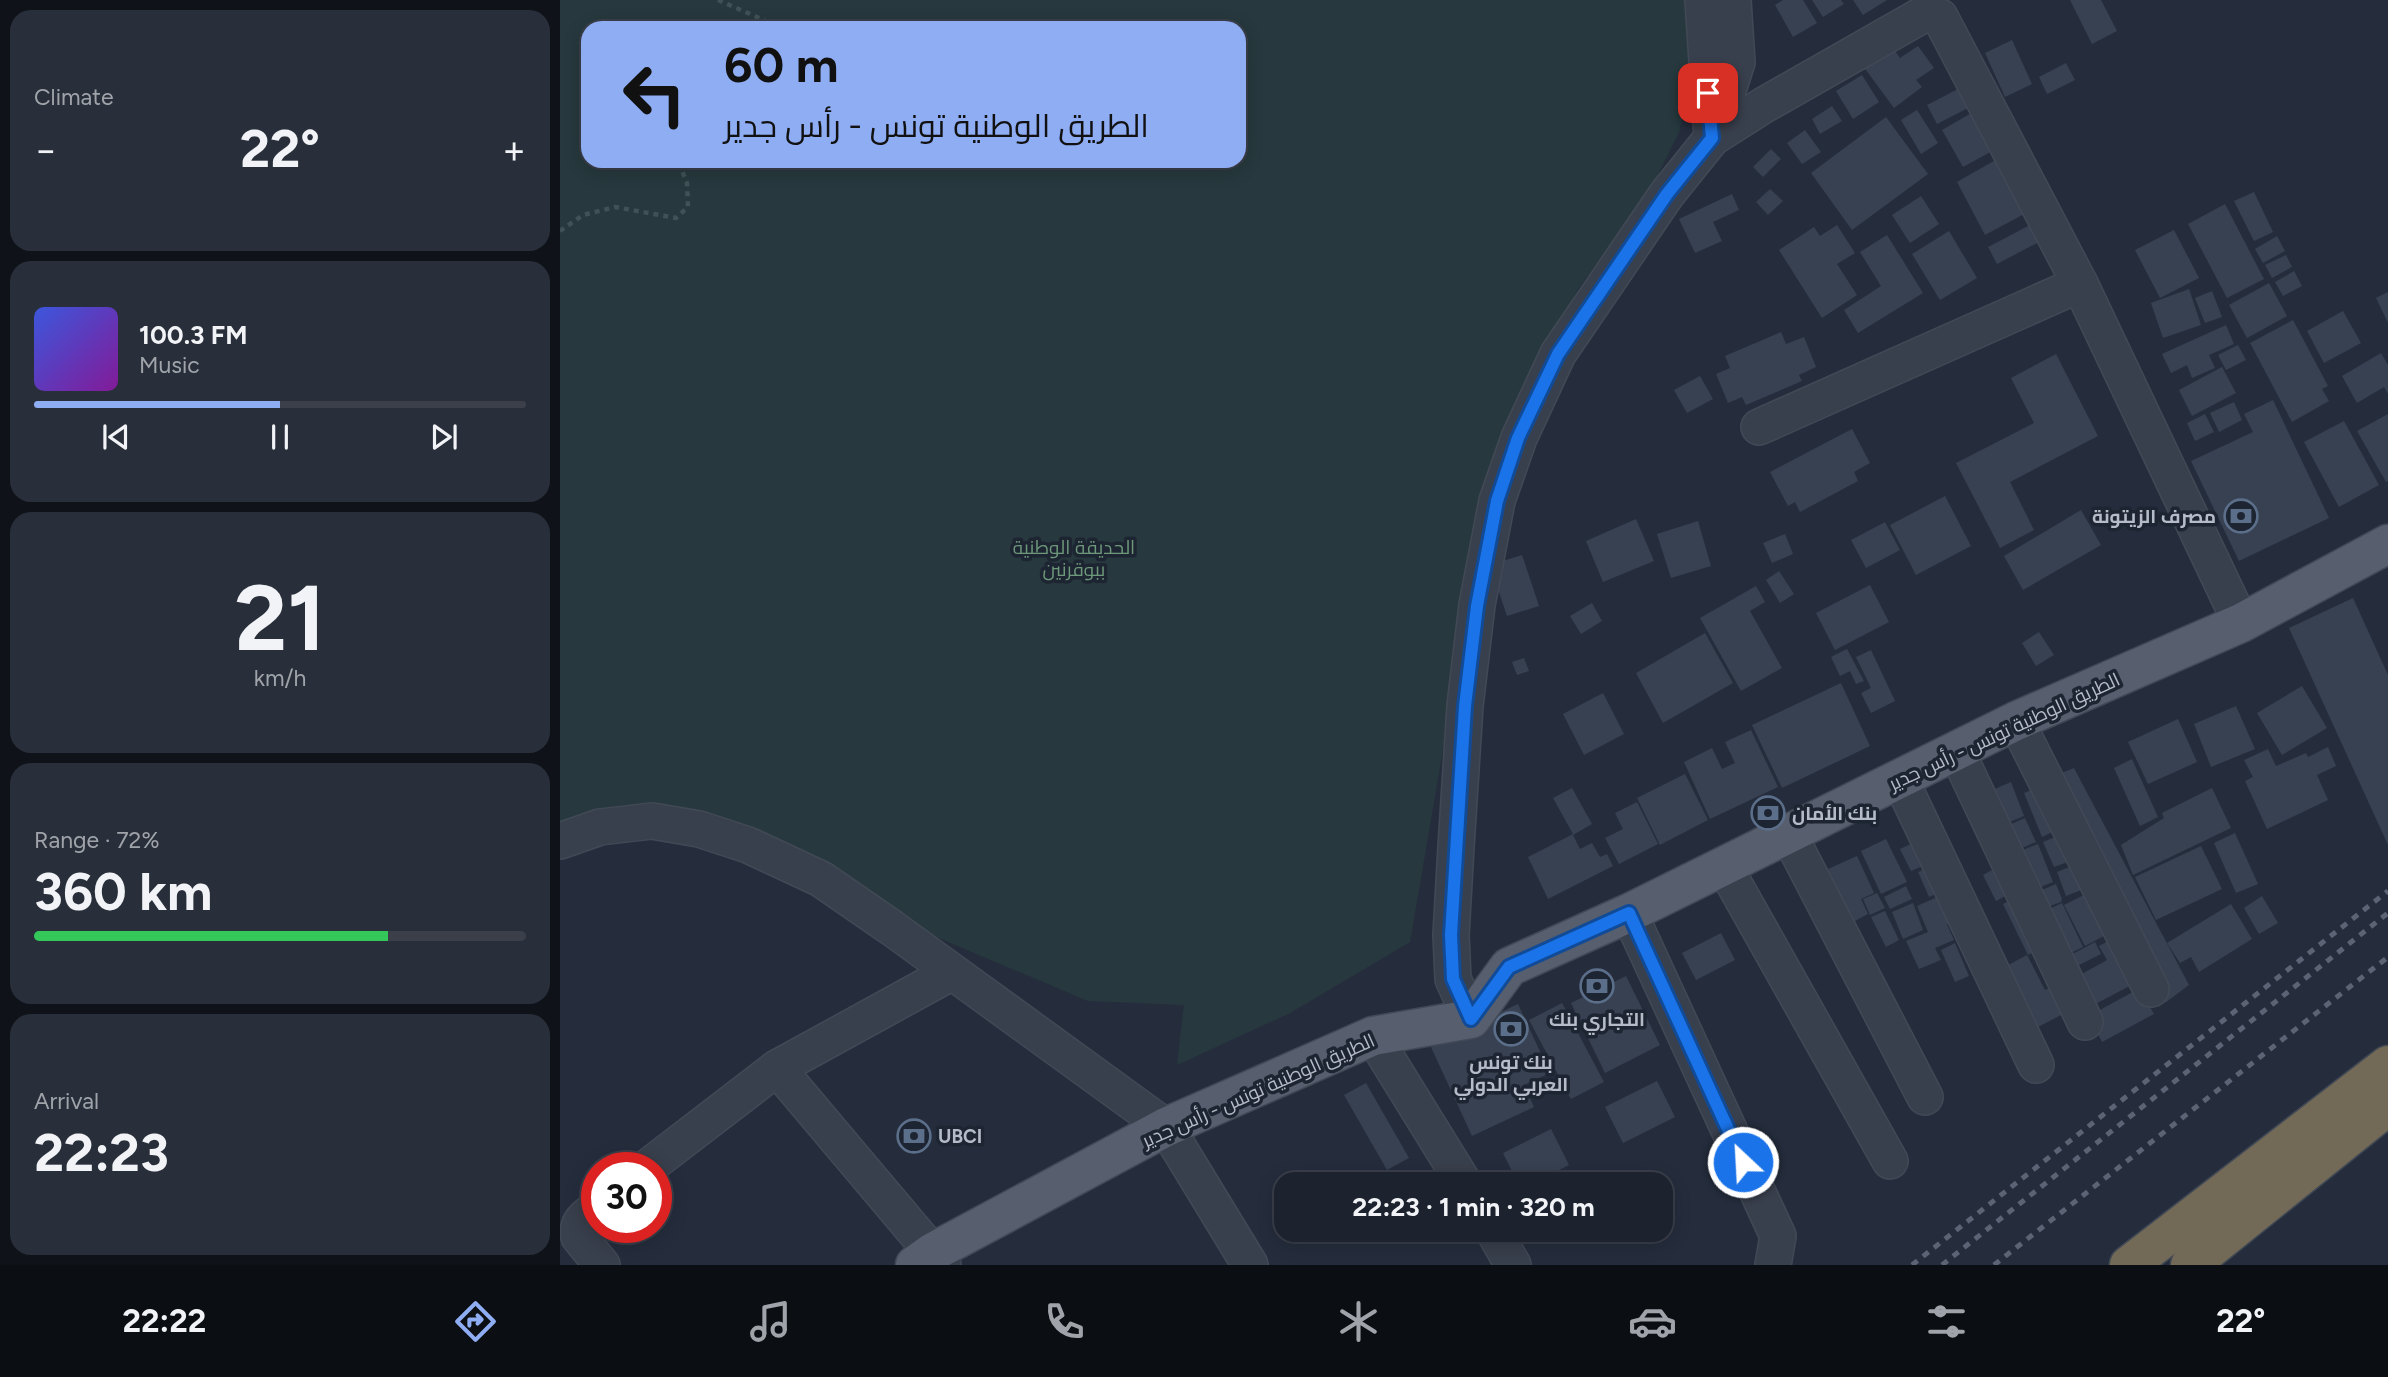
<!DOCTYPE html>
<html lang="en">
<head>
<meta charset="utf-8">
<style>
  body { margin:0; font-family:Figtree,Cairo,sans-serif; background:#292f3a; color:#f1f3f6; height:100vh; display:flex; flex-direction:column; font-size:26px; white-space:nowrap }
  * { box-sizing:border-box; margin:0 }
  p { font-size:23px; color:#a0a4aa }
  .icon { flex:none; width:38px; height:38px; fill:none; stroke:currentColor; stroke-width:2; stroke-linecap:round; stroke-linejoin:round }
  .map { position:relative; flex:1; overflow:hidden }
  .drawer { display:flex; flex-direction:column; gap:10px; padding:10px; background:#0f1319; width:560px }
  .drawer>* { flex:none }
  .top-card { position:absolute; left:21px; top:21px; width:665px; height:147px; border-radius:21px; box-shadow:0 4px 18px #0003,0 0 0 2px #3a3f4a; background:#8fadf3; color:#111; overflow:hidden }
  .speed { position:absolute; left:21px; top:1152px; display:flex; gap:14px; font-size:35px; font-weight:700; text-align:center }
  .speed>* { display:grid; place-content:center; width:91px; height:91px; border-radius:50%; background:#1c222e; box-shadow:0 4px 18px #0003,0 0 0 2px #3a3f4a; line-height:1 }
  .speed .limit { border:10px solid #d22; background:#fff; color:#111 }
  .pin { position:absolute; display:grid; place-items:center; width:60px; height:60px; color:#fff; margin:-30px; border-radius:14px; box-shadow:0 4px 10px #0006 }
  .me { position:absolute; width:77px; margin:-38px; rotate:335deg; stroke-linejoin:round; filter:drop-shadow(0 0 5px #0008) }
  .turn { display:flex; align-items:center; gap:24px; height:147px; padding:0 28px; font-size:32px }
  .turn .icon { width:91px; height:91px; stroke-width:2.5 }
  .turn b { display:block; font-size:49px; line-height:60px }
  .big { font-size:52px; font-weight:700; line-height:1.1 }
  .drawer .tile { flex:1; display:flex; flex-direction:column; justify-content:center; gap:10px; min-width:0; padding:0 24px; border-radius:21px; background:#292f3a }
  .drawer .dial { align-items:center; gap:0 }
  .dial b { font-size:91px; line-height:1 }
  .song { display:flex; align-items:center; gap:21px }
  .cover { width:84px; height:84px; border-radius:10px; background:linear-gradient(135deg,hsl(230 70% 55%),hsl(290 70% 35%)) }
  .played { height:7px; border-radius:4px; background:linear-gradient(90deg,#8fadf3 50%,#3a3f4a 50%) }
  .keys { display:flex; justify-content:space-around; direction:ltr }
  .heat { display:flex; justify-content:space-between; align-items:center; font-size:38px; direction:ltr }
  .charge { height:10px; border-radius:5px; background:linear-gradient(90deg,#34c759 72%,#3a3f4a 0) }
  .trip { position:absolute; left:714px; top:1172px; width:399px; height:70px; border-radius:21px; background:#1c222e; box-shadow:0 4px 18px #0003,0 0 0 2px #3a3f4a; font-weight:700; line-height:70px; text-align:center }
  .menu { display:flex; height:112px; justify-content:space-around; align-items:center; background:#0b0e12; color:#a0a4aa }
  .menu .icon { width:49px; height:49px }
  .menu .on { color:#8fadf3 }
  .menu b { font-size:32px; color:#f1f3f6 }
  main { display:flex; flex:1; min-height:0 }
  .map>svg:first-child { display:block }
</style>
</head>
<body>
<main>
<section class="drawer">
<div class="tile"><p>Climate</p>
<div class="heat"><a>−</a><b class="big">22°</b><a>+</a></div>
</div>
<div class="tile">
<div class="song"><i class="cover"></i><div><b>100.3 FM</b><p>Music</p></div></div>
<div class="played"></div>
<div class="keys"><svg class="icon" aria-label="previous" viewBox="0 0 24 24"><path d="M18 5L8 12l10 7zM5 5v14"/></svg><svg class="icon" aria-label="pause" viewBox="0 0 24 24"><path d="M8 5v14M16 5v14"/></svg><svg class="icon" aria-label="next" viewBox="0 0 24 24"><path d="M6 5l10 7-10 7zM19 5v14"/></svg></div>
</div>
<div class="tile dial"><b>21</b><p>km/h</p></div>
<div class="tile"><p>Range · 72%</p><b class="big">360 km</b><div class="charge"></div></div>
<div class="tile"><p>Arrival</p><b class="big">22:23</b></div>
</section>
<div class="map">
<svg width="1828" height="1265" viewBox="0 0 1828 1265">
  <rect width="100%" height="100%" fill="#252d3d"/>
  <path fill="#27393e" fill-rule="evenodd" d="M0,0H1127L1136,61L1119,132L1089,193L1018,289L955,424L913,574L850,942L730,1013L617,1065L624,1005L528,1001L374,936L191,829L63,805L0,823ZM28,28H679V161H28Z"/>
  <g fill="#374152">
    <path d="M1223,0H1243L1257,23L1233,37L1215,5Z"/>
    <path d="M1252,0H1281L1284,4L1263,17Z"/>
    <path d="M1293,0H1327L1303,15Z"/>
    <path d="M1510,0H1541L1557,31L1532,44Z"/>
    <path d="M1452,40L1472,84L1445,97L1425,53Z"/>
    <path d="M1331,45L1340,58L1358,46L1374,68L1356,80L1362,87L1334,108L1303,66Z"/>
    <path d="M1506,63L1515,80L1487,94L1479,77Z"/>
    <path d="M1302,75L1319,102L1293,119L1276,91Z"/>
    <path d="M1398,89L1408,108L1377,124L1367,105Z"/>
    <path d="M1272,106L1282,121L1260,134L1252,119Z"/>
    <path d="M1357,110L1378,143L1361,154L1341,120Z"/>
    <path d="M1415,111L1436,149L1403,167L1382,130Z"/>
    <path d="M1326,117L1368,174L1292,230L1251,173Z"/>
    <path d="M1245,130L1261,152L1242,164L1227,143Z"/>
    <path d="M1211,149L1221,159L1203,177L1193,167Z"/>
    <path d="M1439,158L1468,212L1425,235L1397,182Z"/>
    <path d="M1210,189L1223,201L1208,215L1196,202Z"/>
    <path d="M1694,192L1713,232L1694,241L1674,201Z"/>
    <path d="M1172,194L1179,210L1153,222L1162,241L1135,253L1119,219Z"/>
    <path d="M1361,196L1379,224L1350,243L1332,215Z"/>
    <path d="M1665,204L1704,279L1667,298L1628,224Z"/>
    <path d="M1277,225L1295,253L1277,264L1297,295L1262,318L1219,250L1254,227L1260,236Z"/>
    <path d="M1470,225L1479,242L1437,264L1428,247Z"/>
    <path d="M1614,230L1639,278L1600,298L1575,250Z"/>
    <path d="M1389,231L1417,278L1380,300L1352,254Z"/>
    <path d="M1327,235L1363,293L1298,333L1284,310L1321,286L1300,252Z"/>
    <path d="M1717,236L1725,251L1703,263L1695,249Z"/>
    <path d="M1726,255L1732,267L1712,278L1705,265Z"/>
    <path d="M1734,271L1742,286L1723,296L1715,282Z"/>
    <path d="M1709,283L1727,316L1687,338L1669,305Z"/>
    <path d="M1629,289L1641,325L1603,338L1591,303Z"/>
    <path d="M1652,291L1662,317L1645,323L1635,298Z"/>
    <path d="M1828,292V323L1816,298Z"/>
    <path d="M1783,311L1801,343L1764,363L1747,331Z"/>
    <path d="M1733,320L1768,386L1762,389L1769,401L1732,422L1690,343Z"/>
    <path d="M1666,325L1674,344L1649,355L1655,368L1632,378L1627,365L1611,373L1602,354Z"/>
    <path d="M1221,332L1226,344L1244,337L1256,367L1239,375L1242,381L1186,405L1182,397L1168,403L1156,374L1170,368L1165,356Z"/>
    <path d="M1678,345L1686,360L1666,370L1658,355Z"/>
    <path d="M1821,353L1828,365V394L1824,387L1797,403L1782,376Z"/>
    <path d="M1496,354L1538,436L1450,482L1474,530L1440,548L1396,463L1474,423L1451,378Z"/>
    <path d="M1662,367L1676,393L1632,416L1619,390Z"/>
    <path d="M1140,376L1153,399L1127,413L1114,390Z"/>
    <path d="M1713,400L1769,518L1679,561L1631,461L1693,432L1684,414Z"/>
    <path d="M1674,402L1682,420L1659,432L1650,413Z"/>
    <path d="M1645,414L1654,432L1635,441L1627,423Z"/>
    <path d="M1828,414V481L1826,482L1797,431Z"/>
    <path d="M1784,421L1819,485L1779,507L1744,442Z"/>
    <path d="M1292,429L1310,463L1294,472L1298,481L1240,512L1235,502L1228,506L1210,472Z"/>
    <path d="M1385,496L1411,546L1356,575L1330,525Z"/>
    <path d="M1521,510L1541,545L1463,590L1444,556Z"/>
    <path d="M1076,519L1094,561L1043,582L1026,541Z"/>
    <path d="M1138,521L1151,566L1111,578L1097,534Z"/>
    <path d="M1325,522L1340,550L1306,568L1291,540Z"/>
    <path d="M1225,534L1233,554L1212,563L1203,543Z"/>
    <path d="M962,555L979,606L947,616L930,565Z"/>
    <path d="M1219,571L1234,594L1220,603L1206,580Z"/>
    <path d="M1310,585L1329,622L1275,650L1256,613Z"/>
    <path d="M1196,586L1205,602L1190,611L1222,668L1181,691L1140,618Z"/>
    <path d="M1793,598L1828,675V845L1729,628Z"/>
    <path d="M1032,603L1042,621L1021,634L1010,616Z"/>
    <path d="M1479,632L1494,655L1476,666L1462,643Z"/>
    <path d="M1145,633L1173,683L1103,723L1076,673Z"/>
    <path d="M1287,649L1304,681L1296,684L1290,671L1280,676L1271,657Z"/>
    <path d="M1311,650L1335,701L1311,713L1301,693L1311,688L1296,657Z"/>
    <path d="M964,658L969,671L957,675L952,662Z"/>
    <path d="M1281,683L1310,746L1222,788L1192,725Z"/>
    <path d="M1742,686L1767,728L1722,755L1697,713Z"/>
    <path d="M1043,693L1064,734L1024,755L1003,714Z"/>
    <path d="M1676,706L1695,749L1651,767L1634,724Z"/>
    <path d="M1618,719L1637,762L1588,784L1568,742Z"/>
    <path d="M1191,730L1218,787L1150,819L1124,762L1152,748L1162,769L1175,763L1165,742Z"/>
    <path d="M1768,747L1776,766L1757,775L1768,800L1707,829L1685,781L1693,777L1684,760L1708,749L1716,766L1746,753L1748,757Z"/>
    <path d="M1572,759L1598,817L1580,826L1554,768Z"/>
    <path d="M1514,768L1629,985L1605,1003L1489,778Z"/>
    <path d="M1125,774L1148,820L1100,845L1077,798Z"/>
    <path d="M1451,782L1464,816L1435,828L1421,795Z"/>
    <path d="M1482,786L1499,829L1482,837L1464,793Z"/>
    <path d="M1012,788L1032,824L1013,835L1020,849L1032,843L1040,857L1047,854L1053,866L988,899L968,857L1013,834L993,798Z"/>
    <path d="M1652,788L1671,828L1573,875L1561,845L1604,818L1602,813Z"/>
    <path d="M1077,802L1098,844L1059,864L1045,838L1063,829L1055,813Z"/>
    <path d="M1465,818L1476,842L1453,852L1442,828Z"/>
    <path d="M1505,833L1516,859L1494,867L1483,842Z"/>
    <path d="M1675,833L1698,884L1676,893L1654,843Z"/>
    <path d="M1326,839L1347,882L1321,894L1301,851Z"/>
    <path d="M1361,839L1372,862L1351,871L1340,849Z"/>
    <path d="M1478,844L1493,882L1466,893L1450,855Z"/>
    <path d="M1641,846L1662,889L1596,920L1575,877Z"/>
    <path d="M1297,856L1314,893L1301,899L1308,914L1293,922L1268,869Z"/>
    <path d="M1519,863L1529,887L1506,896L1497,872Z"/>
    <path d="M1374,865L1385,890L1369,897L1358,872Z"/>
    <path d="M1432,870L1439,883L1450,877L1457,890L1436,901L1423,875Z"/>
    <path d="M1496,884L1502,899L1501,902L1476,911L1470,895Z"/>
    <path d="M1346,886L1352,899L1330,909L1324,897Z"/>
    <path d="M1536,889L1557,929L1525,946L1504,905Z"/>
    <path d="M1317,893L1325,908L1310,915L1303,899Z"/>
    <path d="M1386,893L1397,919L1387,924L1394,940L1375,948L1381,960L1359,969L1346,941L1368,932L1357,906Z"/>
    <path d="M1460,895L1486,946L1468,955L1443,904Z"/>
    <path d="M1702,896L1718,923L1699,934L1684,908Z"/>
    <path d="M1353,903L1363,930L1343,939L1332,912Z"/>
    <path d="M1502,903L1523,947L1500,958L1479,914Z"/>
    <path d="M1671,904L1692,939L1639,972L1631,957L1620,963L1607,943Z"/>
    <path d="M1325,911L1339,940L1326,947L1311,917Z"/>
    <path d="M1161,933L1175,960L1136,980L1122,953Z"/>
    <path d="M1558,936L1581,980L1524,1010L1509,981L1547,960L1539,946Z"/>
    <path d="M1535,942L1541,954L1515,967L1509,956Z"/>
    <path d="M1395,943L1409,976L1395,982L1381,950Z"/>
    <path d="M1467,955L1485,990L1500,983L1513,1009L1468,1032L1437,971Z"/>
    <path d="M1066,976L1100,1045L1045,1073L1011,1003Z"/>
    <path d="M1580,988L1594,1014L1542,1042L1529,1016Z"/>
    <path d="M1002,1003L1044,1082L1011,1099L969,1020Z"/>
    <path d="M958,1004L990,1073L964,1085L974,1107L912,1136L870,1045Z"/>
    <path d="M1097,1081L1115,1117L1063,1143L1045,1107Z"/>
    <path d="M806,1083L849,1158L827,1170L784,1095Z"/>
    <path d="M991,1129L1009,1165L969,1185H959L943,1153Z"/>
  </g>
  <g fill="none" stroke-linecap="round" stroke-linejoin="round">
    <defs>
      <g id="minor">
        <path d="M1157,125L1177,62L1173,0"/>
        <path d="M1152,138L1204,105L1364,14L1380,17L1520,284L1681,623"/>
        <path d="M1199,427L1520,284"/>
        <path d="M1456,721L1591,989"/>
        <path d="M1396,750L1525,1022"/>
        <path d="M1340,779L1476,1065"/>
        <path d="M1229,835L1365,1097"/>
        <path d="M0,841L40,827L92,821L139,829L188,845L261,879L332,928L606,1127L690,1265"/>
        <path d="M1164,866L1330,1161"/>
        <path d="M1069,913L1218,1236L1213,1265"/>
        <path d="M911,1019L893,979L891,935L896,847L905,706L917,605L937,501L959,438L998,354L1107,194L1152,138L1143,0"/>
        <path d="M813,1036L905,1185"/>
        <path d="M217,1068L383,1265"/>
        <path d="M88,1167L217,1068L392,972"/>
        <path d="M37,1208C26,1216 16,1222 19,1237L42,1265"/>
        <path d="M933,1230L953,1265"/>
      </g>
      <path id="major" d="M355,1265L373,1252L606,1127L813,1036L911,1019L949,967L1069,913L1456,721L1681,623L1828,544"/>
      <g id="highway">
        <path d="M1569,1265L1828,1065"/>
        <path d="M1630,1265L1828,1106"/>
      </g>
    </defs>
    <use href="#minor" stroke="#424956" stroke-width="38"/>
    <use href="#major" stroke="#424956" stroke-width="41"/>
    <use href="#highway" stroke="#414855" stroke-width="41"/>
    <g stroke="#405256" stroke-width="4.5" stroke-dasharray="5 5" stroke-linecap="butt">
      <path d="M158,0L204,20L210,28"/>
      <path d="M0,231L23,215L55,207L116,218L128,207L127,183L118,161"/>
    </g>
    <use href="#minor" stroke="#39404d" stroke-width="35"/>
    <use href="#major" stroke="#575e6d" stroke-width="38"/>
    <use href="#highway" stroke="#726a56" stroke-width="38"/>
    <g stroke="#5b6374" stroke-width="5" stroke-dasharray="7 7" stroke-linecap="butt">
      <path d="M1352,1265L1828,891"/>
      <path d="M1382,1265L1828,913"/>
      <path d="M1434,1265L1828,957"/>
    </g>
  </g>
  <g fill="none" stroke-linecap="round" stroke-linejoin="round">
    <defs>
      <path id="route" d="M1148,93L1152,138L1107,194L998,354L958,438L937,501L917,606L905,706L891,935L893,979L911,1019L949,967L1069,913L1183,1162"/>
    </defs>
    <use href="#route" stroke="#114b97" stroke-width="18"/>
    <use href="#route" stroke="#1a73e8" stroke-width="12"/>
  </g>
  <defs>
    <symbol id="bank-ring" viewBox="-11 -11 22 22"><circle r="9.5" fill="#1e2532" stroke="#5c6f8a" stroke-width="1.5"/><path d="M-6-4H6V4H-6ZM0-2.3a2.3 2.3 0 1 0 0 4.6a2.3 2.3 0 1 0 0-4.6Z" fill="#5c6f8a"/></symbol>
  </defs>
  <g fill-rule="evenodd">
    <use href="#bank-ring" x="1662" y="497" width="38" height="38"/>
    <use href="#bank-ring" x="1189" y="794" width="38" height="38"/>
    <use href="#bank-ring" x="1018" y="967" width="38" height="38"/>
    <use href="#bank-ring" x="932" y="1010" width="38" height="38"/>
    <use href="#bank-ring" x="335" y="1117" width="38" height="38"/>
  </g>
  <g text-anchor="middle" stroke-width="7" stroke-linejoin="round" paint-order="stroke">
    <g font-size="19" font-weight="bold" fill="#b5bbc8" stroke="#1e2532" text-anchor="start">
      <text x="1656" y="523" text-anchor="end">مصرف الزيتونة</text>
      <text x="1232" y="820">بنك الأمان</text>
      <text x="1037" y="1026" text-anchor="middle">التجاري بنك</text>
      <text x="951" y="1069" text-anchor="middle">بنك تونس<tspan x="951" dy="22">العربي الدولي</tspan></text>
      <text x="378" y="1143">UBCI</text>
    </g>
    <g font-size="19" fill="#6d987a" stroke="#1e2532">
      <text x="514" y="554">الحديقة الوطنية<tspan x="514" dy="22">ببوقرنين</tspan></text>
    </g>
    <g font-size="19" fill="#b5bbc8" stroke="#1e2532">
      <text transform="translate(1444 731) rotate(-25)" y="7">الطريق الوطنية تونس - رأس جدير</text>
      <text transform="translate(698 1090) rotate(-24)" y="7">الطريق الوطنية تونس - رأس جدير</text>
    </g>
  </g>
</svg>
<div class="speed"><div class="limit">30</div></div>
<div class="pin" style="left:1148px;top:93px;background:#d93025"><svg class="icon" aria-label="arrive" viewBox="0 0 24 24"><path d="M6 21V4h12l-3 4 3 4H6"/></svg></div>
<svg class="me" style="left:1183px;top:1162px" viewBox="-20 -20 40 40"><circle r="17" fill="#1a73e8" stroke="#fff" stroke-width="3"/><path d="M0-11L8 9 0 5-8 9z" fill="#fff"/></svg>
<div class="trip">22:23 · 1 min · 320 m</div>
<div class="top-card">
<div class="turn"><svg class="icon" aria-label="left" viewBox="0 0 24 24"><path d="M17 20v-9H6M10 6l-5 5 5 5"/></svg><div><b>60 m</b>الطريق الوطنية تونس - رأس جدير</div></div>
</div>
</div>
</main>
<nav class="menu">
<b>22:22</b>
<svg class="icon on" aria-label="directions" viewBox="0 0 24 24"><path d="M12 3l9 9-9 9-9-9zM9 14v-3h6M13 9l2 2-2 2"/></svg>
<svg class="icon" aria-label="music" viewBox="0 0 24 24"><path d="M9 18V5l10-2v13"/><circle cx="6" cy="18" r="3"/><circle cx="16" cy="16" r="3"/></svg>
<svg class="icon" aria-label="phone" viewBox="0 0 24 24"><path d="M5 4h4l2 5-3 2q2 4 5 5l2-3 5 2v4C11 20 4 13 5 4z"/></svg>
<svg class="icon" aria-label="climate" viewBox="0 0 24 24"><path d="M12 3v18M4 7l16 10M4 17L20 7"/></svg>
<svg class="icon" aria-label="car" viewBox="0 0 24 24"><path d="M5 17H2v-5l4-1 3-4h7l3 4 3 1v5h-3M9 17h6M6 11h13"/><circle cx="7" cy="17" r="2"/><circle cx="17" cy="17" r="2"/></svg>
<svg class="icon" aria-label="filters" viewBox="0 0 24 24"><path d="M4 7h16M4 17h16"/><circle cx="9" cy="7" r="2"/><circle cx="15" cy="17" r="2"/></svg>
<b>22°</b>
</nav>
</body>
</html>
